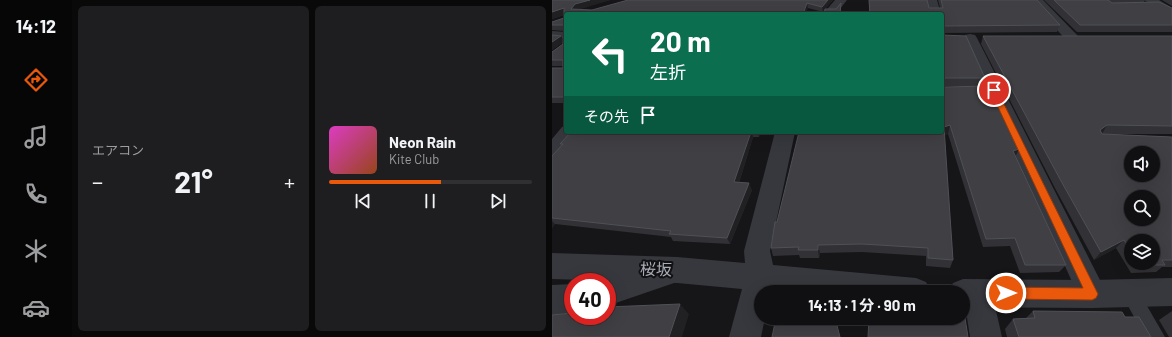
<!DOCTYPE html>
<html lang="ja">
<head>
<meta charset="utf-8">
<style>
  body { margin:0; font-family:Barlow,"Noto Sans JP",sans-serif; background:#1e1e20; color:#f1f3f6; height:100vh; display:flex; flex-direction:column; font-size:15px; white-space:nowrap }
  * { box-sizing:border-box; margin:0 }
  p { font-size:13px; color:#9c9d9f }
  .icon { flex:none; width:22px; height:22px; fill:none; stroke:currentColor; stroke-width:2; stroke-linecap:round; stroke-linejoin:round }
  .map { position:relative; flex:1; overflow:hidden }
  .side { display:flex; flex-direction:column; gap:6px; padding:6px; background:#09090a; width:480px }
  .side>* { flex:none }
  .banner { position:absolute; left:12px; top:12px; width:380px; height:122px; border-radius:4px; box-shadow:0 4px 16px #0002,0 0 0 1px #303032; background:#0b6e4f; color:#fff; overflow:hidden }
  .tools { position:absolute; left:572px; top:146px; display:grid; gap:8px }
  .tools a { display:grid; place-items:center; width:36px; height:36px; border-radius:50%; background:#101012; box-shadow:0 4px 16px #0002,0 0 0 1px #303032; font-size:20px }
  .speed { position:absolute; left:12px; top:273px; display:flex; gap:8px; font-size:20px; font-weight:700; text-align:center }
  .speed>* { display:grid; place-content:center; width:52px; height:52px; border-radius:50%; background:#101012; box-shadow:0 4px 16px #0002,0 0 0 1px #303032; line-height:1 }
  .speed .limit { border:6px solid #d22; background:#fff; color:#111 }
  .pin { position:absolute; display:grid; place-items:center; width:34px; height:34px; color:#fff; margin:-17px; border:2px solid #fff; border-radius:50%; box-shadow:0 1px 4px #0007 }
  .me { position:absolute; width:44px; margin:-22px; rotate:90deg; stroke-linejoin:round; filter:drop-shadow(0 0 3px #0008) }
  .turn { display:flex; align-items:center; gap:14px; height:84px; padding:0 20px; font-size:18px }
  .turn .icon { width:52px; height:52px; stroke-width:2.5 }
  .turn b { display:block; font-size:28px; line-height:34px }
  .then { display:flex; align-items:center; height:38px; padding:0 20px; background:#0003; gap:8px; font-size:15px }
  .big { font-size:30px; font-weight:700; line-height:1.1 }
  .side .widget { flex:1; display:flex; flex-direction:column; justify-content:center; gap:6px; min-width:0; padding:0 14px; border-radius:6px; background:#1e1e20 }
  .song { display:flex; align-items:center; gap:12px }
  .cover { width:48px; height:48px; border-radius:6px; background:linear-gradient(135deg,hsl(310 70% 55%),hsl(20 70% 35%)) }
  .played { height:4px; border-radius:2px; background:linear-gradient(90deg,#ea580c 55%,#303032 55%) }
  .keys { display:flex; justify-content:space-around; direction:ltr }
  .heat { display:flex; justify-content:space-between; align-items:center; font-size:22px; direction:ltr }
  .side .tiles { flex:1; display:grid; gap:6px; grid-template-columns:repeat(2,1fr) }
  .trip { position:absolute; left:202px; top:285px; width:216px; height:40px; border-radius:20px; background:#101012; box-shadow:0 4px 16px #0002,0 0 0 1px #303032; font-weight:700; line-height:40px; text-align:center }
  main { display:flex; flex:1; min-height:0 }
  .tab-bar { display:flex; flex-direction:column; width:72px; justify-content:space-around; align-items:center; background:#060607; color:#9c9d9f }
  .tab-bar .icon { width:28px; height:28px }
  .tab-bar .selected { color:#ea580c }
  .tab-bar b { font-size:18px; color:#f1f3f6 }
  .map>svg:first-child { display:block }
</style>
</head>
<body>
<main>
<nav class="tab-bar">
<b>14:12</b>
<svg class="icon selected" aria-label="directions" viewBox="0 0 24 24"><path d="M12 3l9 9-9 9-9-9zM9 14v-3h6M13 9l2 2-2 2"/></svg>
<svg class="icon" aria-label="music" viewBox="0 0 24 24"><path d="M9 18V5l10-2v13"/><circle cx="6" cy="18" r="3"/><circle cx="16" cy="16" r="3"/></svg>
<svg class="icon" aria-label="phone" viewBox="0 0 24 24"><path d="M5 4h4l2 5-3 2q2 4 5 5l2-3 5 2v4C11 20 4 13 5 4z"/></svg>
<svg class="icon" aria-label="climate" viewBox="0 0 24 24"><path d="M12 3v18M4 7l16 10M4 17L20 7"/></svg>
<svg class="icon" aria-label="car" viewBox="0 0 24 24"><path d="M5 17H2v-5l4-1 3-4h7l3 4 3 1v5h-3M9 17h6M6 11h13"/><circle cx="7" cy="17" r="2"/><circle cx="17" cy="17" r="2"/></svg>
</nav>
<section class="side">
<div class="tiles">
<div class="widget"><p>エアコン</p>
<div class="heat"><a>−</a><b class="big">21°</b><a>+</a></div>
</div>
<div class="widget">
<div class="song"><i class="cover"></i><div><b>Neon Rain</b><p>Kite Club</p></div></div>
<div class="played"></div>
<div class="keys"><svg class="icon" aria-label="previous" viewBox="0 0 24 24"><path d="M18 5L8 12l10 7zM5 5v14"/></svg><svg class="icon" aria-label="pause" viewBox="0 0 24 24"><path d="M8 5v14M16 5v14"/></svg><svg class="icon" aria-label="next" viewBox="0 0 24 24"><path d="M6 5l10 7-10 7zM19 5v14"/></svg></div>
</div>
</div>
</section>
<div class="map">
<svg width="620" height="337" viewBox="0 0 620 337">
  <rect width="100%" height="100%" fill="#161618"/>
  <g fill="none" stroke-linecap="round" stroke-linejoin="round">
    <path fill="#37383d" fill-rule="evenodd" d="M578,285L584,287L613,337H593L569,293L572,287Z"/>
    <g fill="#37383d" fill-rule="evenodd">
      <path d="M373,0H385L389,14H377Z"/>
      <path d="M478,0H491L526,36L528,39L526,42H516Z"/>
      <path d="M592,0H607L620,8V17Z"/>
      <path d="M0,31L14,32V40L0,39Z"/>
      <path d="M418,34L423,35L425,38L550,284L555,294L550,304L540,308L530,304L411,38L413,35Z"/>
      <path d="M14,126V132H27L7,157L0,159V139L10,127Z"/>
      <path d="M115,260L125,264L129,273L125,282L55,306V282H45Z"/>
      <path d="M425,279L435,283L440,293L450,337H418L411,292L415,283Z"/>
      <path d="M21,284V314L0,315V285Z"/>
    </g>
    <g fill="#37383d" fill-rule="evenodd">
      <path d="M283,0H295L284,14H271Z"/>
      <path d="M223,132H243L218,251L221,265L364,278L374,282L379,292H209V318H213L209,337H177L190,289L125,283L0,279V253L125,257L193,263L192,251Z"/>
      <path d="M620,278V306L540,308L411,307V292H397L401,283L411,279L540,280Z"/>
    </g>
  </g>
  <g fill="#323236" fill-rule="evenodd">
    <path d="M0,0H58L26,9L40,10L281,0L273,9H290L273,10L271,12L256,8L14,14V103H0V68H11V66H0V52L11,44V42L0,50V35L11,40L12,31L0,30V22L12,18V15L0,19Z"/>
    <path d="M317,0H375L377,8H388L386,0H485L508,25L505,32L390,33V35L433,78L431,86H391L467,149L464,156L514,265L507,272L468,273L458,246L431,247L396,134L392,135L401,260L398,268L374,266V256L310,252L268,253L267,258H248L247,255L221,256L219,248L225,222L390,132V14H317Z"/>
    <path d="M492,0H593L592,2L620,8V32H525Z"/>
    <path d="M610,0H620V6Z"/>
    <path d="M431,36H620V134H550L620,137V267H610L604,272L579,273L564,248L542,260L504,190L429,44ZM579,241L601,263H579Z"/>
    <path d="M19,132H209L207,137H201L187,183L200,190L178,244L121,241L119,237L3,224L0,228V156L10,146L8,144Z"/>
    <path d="M481,311L573,317L599,337H455L453,329L461,319L474,318Z"/>
    <path d="M620,311V337H617L607,320Z"/>
  </g>
  <g fill="#212124">
    <path d="M38,0H58L26,10L19,9L23,4Z"/>
    <path d="M276,0H281L271,12L270,7Z"/>
    <path d="M255,3L256,8L254,14H251Z"/>
    <path d="M12,8L15,14L0,19V12Z"/>
    <path d="M9,36L12,41L0,50V42Z"/>
    <path d="M398,125L396,134L390,135L392,127Z"/>
    <path d="M555,125L550,134L548,130Z"/>
    <path d="M199,132H200L201,137L185,189L182,182Z"/>
    <path d="M205,132H209L207,137Z"/>
    <path d="M467,149L463,157L461,151Z"/>
    <path d="M197,183L200,190L178,244L175,238Z"/>
    <path d="M0,221L3,224L0,228Z"/>
    <path d="M572,240L564,248L542,260L549,252Z"/>
    <path d="M266,245L268,253L267,258L266,250Z"/>
    <path d="M128,304L137,314L130,337H117Z"/>
  </g>
  <g fill="#3f3f44" stroke="#4f5156" fill-rule="evenodd">
    <path d="M0,0H38L23,4L19,9L40,10L76,0H276L270,7L255,3L251,14H14V97H0V68H11V60H0V52L11,44L12,25H0V22L12,18V8L0,12Z"/>
    <path d="M317,0H375L377,8H391L389,0H485L508,25L390,26V35L414,36L433,78H392L390,86L392,87L437,86L467,149L461,151L514,265H473L463,238L434,239L398,125L392,127L401,260L376,258V248L310,244L266,245V250H246L247,247L219,248L223,222H225L247,132H390V14H318Z"/>
    <path d="M502,0H556L560,3L607,2L620,8V25H528Z"/>
    <path d="M289,3L288,14H272L273,9H284Z"/>
    <path d="M0,35L9,36L0,42Z"/>
    <path d="M431,36H620V126L555,125L548,130L550,134L620,137V260H610L613,265H588L587,263H601V241H579V251L572,240L549,252L509,181ZM579,153H601V175H579ZM579,197H601V219H579Z"/>
    <path d="M19,132H199L182,182L197,183L175,238L117,234L119,231L0,218V156L11,144H8Z"/>
    <path d="M128,304L117,337H0V315L21,313V316H55V307Z"/>
    <path d="M481,311L570,312L573,317H587L599,337H467L461,319L483,318Z"/>
    <path d="M411,317L413,318L416,337H316L317,318H411Z"/>
    <path d="M224,318H283L288,337H220Z"/>
  </g>
  <path fill="#ea580c" stroke="#983908" d="M439,89L445,90L544,290L546,294L544,298L540,300L454,299L449,298L448,293L449,289L454,287L531,288L438,90Z"/>
  <g text-anchor="middle" stroke-width="4" stroke-linejoin="round" paint-order="stroke">
    <g font-size="16" fill="#a8adb8" stroke="#111113">
      <text transform="translate(104 269) rotate(2)" y="6">桜坂</text>
    </g>
  </g>
</svg>
<div class="tools">
<a><svg class="icon" aria-label="sound" viewBox="0 0 24 24"><path d="M4 9h4l5-4v14l-5-4H4zM17 9q2 3 0 6"/></svg></a>
<a><svg class="icon" aria-label="search" viewBox="0 0 24 24"><circle cx="10" cy="10" r="6"/><path d="M15 15l6 6"/></svg></a>
<a><svg class="icon" aria-label="layers" viewBox="0 0 24 24"><path d="M12 4l9 5-9 5-9-5zM3 14l9 5 9-5"/></svg></a>
</div>
<div class="speed"><div class="limit">40</div></div>
<div class="pin" style="left:442px;top:90px;background:#d93025"><svg class="icon" aria-label="arrive" viewBox="0 0 24 24"><path d="M6 21V4h12l-3 4 3 4H6"/></svg></div>
<svg class="me" style="left:454px;top:293px" viewBox="-20 -20 40 40"><circle r="17" fill="#ea580c" stroke="#fff" stroke-width="3"/><path d="M0-11L8 9 0 5-8 9z" fill="#fff"/></svg>
<div class="trip">14:13 · 1 分 · 90 m</div>
<div class="banner">
<div class="turn"><svg class="icon" aria-label="left" viewBox="0 0 24 24"><path d="M17 20v-9H6M10 6l-5 5 5 5"/></svg><div><b>20 m</b>左折</div></div>
<div class="then">その先<svg class="icon" aria-label="arrive" viewBox="0 0 24 24"><path d="M6 21V4h12l-3 4 3 4H6"/></svg></div>
</div>
</div>
</main>
</body>
</html>
